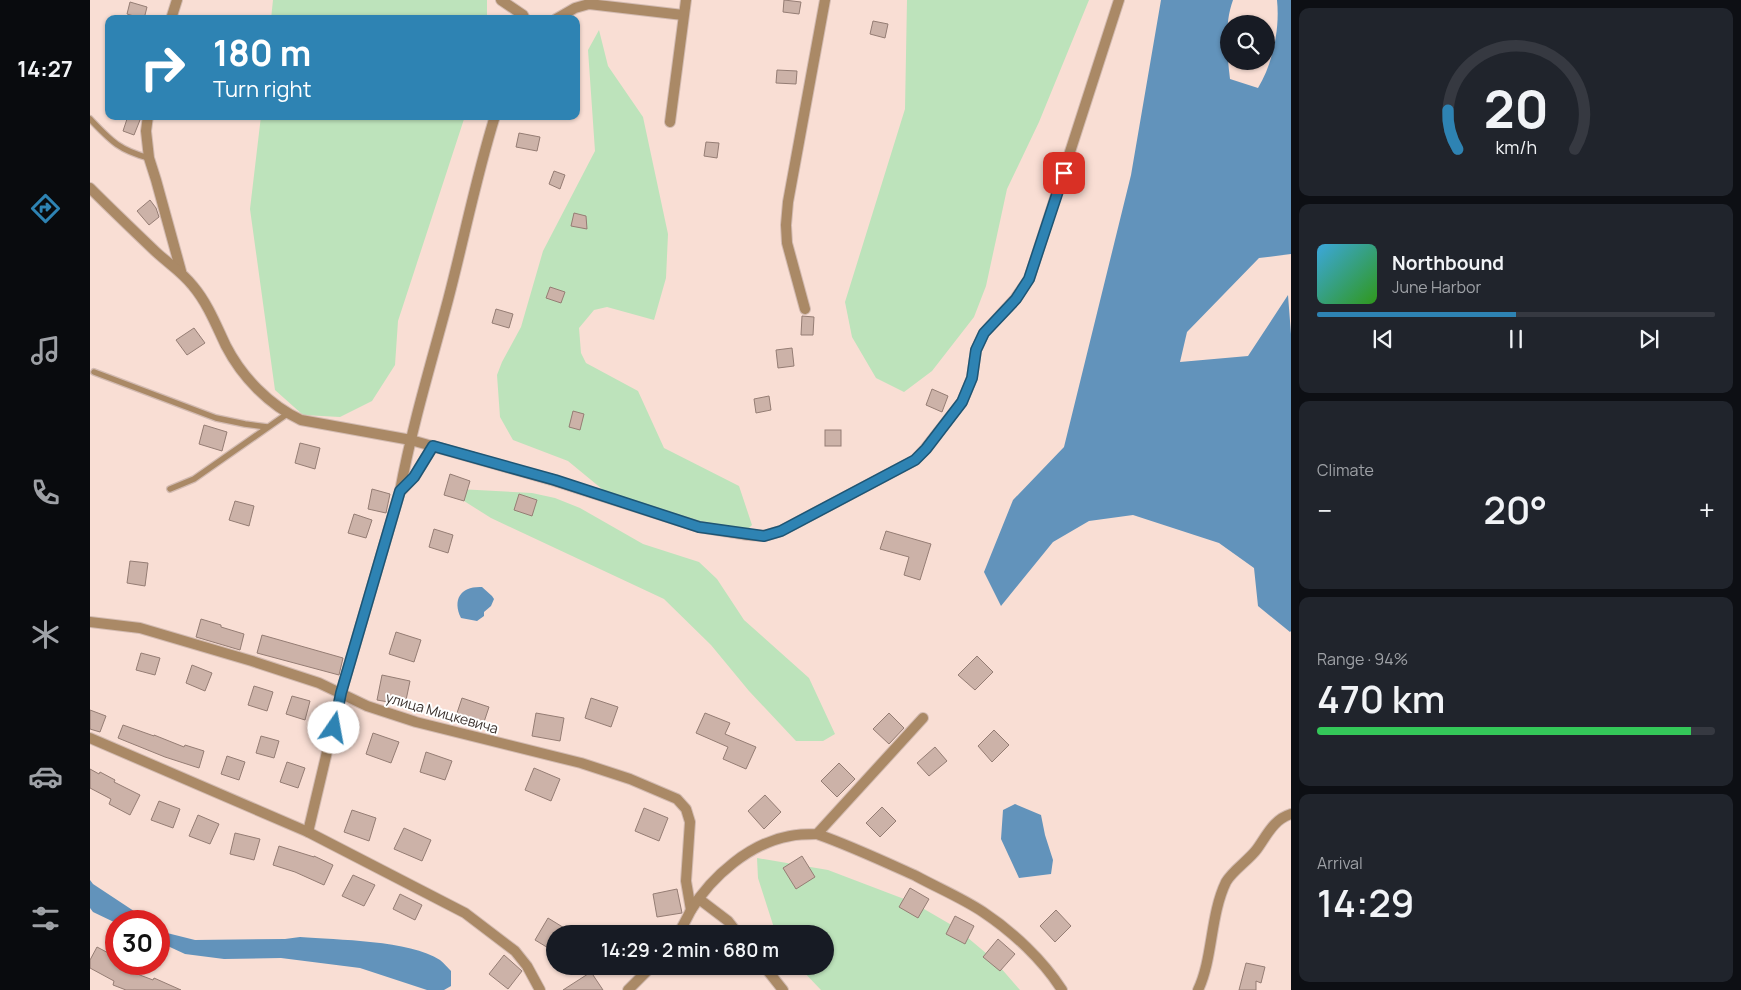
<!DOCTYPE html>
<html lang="en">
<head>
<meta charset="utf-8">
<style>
  body { margin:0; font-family:Manrope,sans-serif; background:#20242c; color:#f1f3f6; height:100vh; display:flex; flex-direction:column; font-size:19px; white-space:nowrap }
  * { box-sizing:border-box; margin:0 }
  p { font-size:16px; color:#9ea1a6 }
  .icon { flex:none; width:28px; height:28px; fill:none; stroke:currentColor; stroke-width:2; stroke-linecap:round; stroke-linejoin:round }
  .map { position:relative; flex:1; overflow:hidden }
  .drawer { display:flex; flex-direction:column; gap:8px; padding:8px; background:#0d0f14; width:450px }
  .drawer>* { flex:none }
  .top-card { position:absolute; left:15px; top:15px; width:475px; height:105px; border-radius:10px; box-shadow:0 1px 4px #0004; background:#2e83b3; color:#fff; overflow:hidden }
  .tools { position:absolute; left:1130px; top:15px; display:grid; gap:10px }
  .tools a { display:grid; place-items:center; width:55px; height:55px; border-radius:50%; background:#171b24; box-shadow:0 1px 4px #0004; font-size:25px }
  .speed { position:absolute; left:15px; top:910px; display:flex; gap:10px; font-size:25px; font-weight:700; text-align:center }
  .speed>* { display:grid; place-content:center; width:65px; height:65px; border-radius:50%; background:#171b24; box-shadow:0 1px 4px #0004; line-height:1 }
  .speed .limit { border:8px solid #d22; background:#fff; color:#111 }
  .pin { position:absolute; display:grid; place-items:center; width:42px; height:42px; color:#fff; margin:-21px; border-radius:10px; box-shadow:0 2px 8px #0006 }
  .me { position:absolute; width:55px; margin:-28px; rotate:12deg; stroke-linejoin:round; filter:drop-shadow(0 0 4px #0008) }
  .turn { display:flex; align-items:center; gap:18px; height:105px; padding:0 25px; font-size:22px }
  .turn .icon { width:65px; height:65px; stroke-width:2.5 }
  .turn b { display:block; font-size:35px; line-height:42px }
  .big { font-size:38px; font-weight:600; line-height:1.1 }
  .drawer .tile { flex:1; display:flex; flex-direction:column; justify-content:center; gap:8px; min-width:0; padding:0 18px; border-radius:10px; background:#20242c }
  .drawer .dial { align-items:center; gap:0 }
  .dial svg { height:130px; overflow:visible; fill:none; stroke:#363941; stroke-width:7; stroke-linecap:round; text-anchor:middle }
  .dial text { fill:#f1f3f6; stroke:none }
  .song { display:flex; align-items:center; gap:15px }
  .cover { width:60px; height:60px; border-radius:8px; background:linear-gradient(135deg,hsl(200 70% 55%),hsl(110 70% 35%)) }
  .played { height:5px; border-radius:2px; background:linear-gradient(90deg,#2e83b3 50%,#363941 50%) }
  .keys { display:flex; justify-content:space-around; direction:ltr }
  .heat { display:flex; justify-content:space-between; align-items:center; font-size:28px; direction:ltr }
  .charge { height:8px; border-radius:4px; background:linear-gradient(90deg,#34c759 94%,#363941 0) }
  .trip { position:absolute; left:456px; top:925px; width:288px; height:50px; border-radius:25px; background:#171b24; box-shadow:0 1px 4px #0004; font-weight:600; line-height:50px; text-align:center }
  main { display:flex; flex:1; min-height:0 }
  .tab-bar { display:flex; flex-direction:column; width:90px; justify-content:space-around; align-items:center; background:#090b0e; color:#9ea1a6 }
  .tab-bar .icon { width:35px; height:35px }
  .tab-bar .on { color:#2e83b3 }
  .tab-bar b { font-size:22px; color:#f1f3f6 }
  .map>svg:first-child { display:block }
</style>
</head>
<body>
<main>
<nav class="tab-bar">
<b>14:27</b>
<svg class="icon on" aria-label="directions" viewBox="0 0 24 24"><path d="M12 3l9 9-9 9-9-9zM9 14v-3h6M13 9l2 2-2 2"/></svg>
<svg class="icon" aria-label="music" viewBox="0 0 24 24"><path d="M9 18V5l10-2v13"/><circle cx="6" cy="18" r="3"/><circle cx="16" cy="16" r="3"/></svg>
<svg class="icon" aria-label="phone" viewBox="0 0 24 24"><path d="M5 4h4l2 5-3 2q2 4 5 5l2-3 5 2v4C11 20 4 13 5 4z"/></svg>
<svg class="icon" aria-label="climate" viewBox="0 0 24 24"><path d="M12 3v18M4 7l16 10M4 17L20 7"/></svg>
<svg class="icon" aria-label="car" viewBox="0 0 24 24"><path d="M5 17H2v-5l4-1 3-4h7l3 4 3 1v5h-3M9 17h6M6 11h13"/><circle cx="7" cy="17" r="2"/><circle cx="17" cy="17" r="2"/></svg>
<svg class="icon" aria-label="filters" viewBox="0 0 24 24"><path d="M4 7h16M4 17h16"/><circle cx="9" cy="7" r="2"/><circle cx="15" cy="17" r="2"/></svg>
</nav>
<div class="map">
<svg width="1201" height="990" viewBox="0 0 1201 990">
  <rect width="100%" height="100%" fill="#f9ded4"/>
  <g fill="#bde3bb">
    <path d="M183,0H397V19H181Z"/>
    <path d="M817,0H999L949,122L917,189L896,286L884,317L842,371L814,392L786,378L762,337L755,302L815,109Z"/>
    <path d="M509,30L518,66L553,117L578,234L576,278L564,320L517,307L504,310L489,328L491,353L496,363L548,391L574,448L649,486L662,525L653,534L529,503L478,461L423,440L410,417L407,375L412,362L431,327L453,251L505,151L498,50Z"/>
    <path d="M171,116H375L308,321L305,365L282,401L250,417L213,415L185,390L160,209Z"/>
    <path d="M368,489L442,493L465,498L490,508L553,544L609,562L627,579L654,620L719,678L745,734L733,741H706L659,691L621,645L574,599L401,518L374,501Z"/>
    <path d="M667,858L738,870L822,902L865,927L903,959L930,990H731L708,966H735V934H686L668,878Z"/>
  </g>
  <g fill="#6293bb">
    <path d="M1071,0H1143C1134,25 1137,53 1140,79L1168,88C1183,63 1190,29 1187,0H1201V254L1169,258L1097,332L1090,362L1158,356L1198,295L1201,334V631L1200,632L1168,606L1164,568L1129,543L1043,515L999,521L963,542L911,606L894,572L923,500L974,447L1041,175Z"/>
    <path d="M392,587L402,596L404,599L401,606L394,612V616L387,621L371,618C362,599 371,586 392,587Z"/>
    <path d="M925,804L951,815L955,835L963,860L961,874L929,878L911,839L913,810Z"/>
    <path d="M0,880L3,884L59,921H26V923L3,912L0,908Z"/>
    <path d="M69,928L77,933L105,940L195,939L210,937C247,940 320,940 350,960C354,963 357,967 361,971V986L354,990H337L270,968L191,958L134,959L95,954L69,942Z"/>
  </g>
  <g fill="#ccb2a8" stroke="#957d74">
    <path d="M694,0L711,2L709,14L693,12Z"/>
    <path d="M40,2L57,7L54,19L37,14Z"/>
    <path d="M783,21L798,24L795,38L780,34Z"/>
    <path d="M687,70L707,71L706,84L686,83Z"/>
    <path d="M38,116L50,120L44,135L33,131Z"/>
    <path d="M429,133L450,137L447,151L426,147Z"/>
    <path d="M616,142L629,143L627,158L614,156Z"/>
    <path d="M464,171L475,175L470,189L459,184Z"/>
    <path d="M60,200L66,208L69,217L59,225L47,211Z"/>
    <path d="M484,213L496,216L497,229L481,226Z"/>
    <path d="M460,287L475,292L471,303L456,298Z"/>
    <path d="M406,309L423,314L419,328L402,323Z"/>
    <path d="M712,316L724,317L723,335H711Z"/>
    <path d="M104,328L115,343L97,355L86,340Z"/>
    <path d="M702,348L704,366L688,368L686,350Z"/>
    <path d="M842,389L858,396L852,412L836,405Z"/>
    <path d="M679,396L681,410L666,413L664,399Z"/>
    <path d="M483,411L494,414L490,430L479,427Z"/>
    <path d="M114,425L137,432L132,451L109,444Z"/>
    <rect x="735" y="430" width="16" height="16"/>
    <path d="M210,443L230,448L225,469L205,463Z"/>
    <path d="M360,474L380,481L374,501L354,495Z"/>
    <path d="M282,489L300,494L296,513L278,509Z"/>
    <path d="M429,494L447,500L442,516L424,510Z"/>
    <path d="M145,501L164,506L159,526L139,520Z"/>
    <path d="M264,514L282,520L276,538L258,533Z"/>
    <path d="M344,529L363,535L358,553L339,547Z"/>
    <path d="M796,531L841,544L830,580L814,575L819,557L790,549Z"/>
    <path d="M40,561L58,563L55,586L37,583Z"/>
    <path d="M111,619L131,625V627L154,634L150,650L106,637Z"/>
    <path d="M306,632L331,640L324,662L299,654Z"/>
    <path d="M172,635L253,658L249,675L167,653Z"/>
    <path d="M51,653L70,658L65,675L46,670Z"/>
    <path d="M887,656L903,672L885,690L868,675Z"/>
    <path d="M102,665L122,673L115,691L96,683Z"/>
    <path d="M292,675L320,681L315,705L287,700Z"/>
    <path d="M164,686L183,692L177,711L158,705Z"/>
    <path d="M202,696L220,701L215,720L196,714Z"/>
    <path d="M372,698L399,707L392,728L365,719Z"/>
    <path d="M501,698L528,707L521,727L495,718Z"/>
    <path d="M0,710L16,716L10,732L0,729Z"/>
    <path d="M446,713L474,718L470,741L442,736Z"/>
    <path d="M615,713L640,723L635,734L666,747L656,769L633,759L638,747L606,733Z"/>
    <path d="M799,713L814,728L799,744L783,729Z"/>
    <path d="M33,725L64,736V735L94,747L95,745L114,751L109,768L75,757L28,738Z"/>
    <path d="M904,730L919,745L902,762L888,746Z"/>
    <path d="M283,733L309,742L301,763L276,754Z"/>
    <path d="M171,736L189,741L184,758L166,753Z"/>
    <path d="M845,747L857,761L839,776L827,763Z"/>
    <path d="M336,752L362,761L355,780L330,772Z"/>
    <path d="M137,756L155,762L149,780L131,774Z"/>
    <path d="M197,762L215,768L208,788L190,782Z"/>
    <path d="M749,763L765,779L747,797L731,781Z"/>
    <path d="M444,768L470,779L461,801L435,790Z"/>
    <path d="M0,769L9,774L10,772L25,780L24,782L50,795L40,815L19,804L21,799L0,788Z"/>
    <path d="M675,795L691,812L674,829L658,811Z"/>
    <path d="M69,801L90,809L83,828L61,820Z"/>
    <path d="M792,807L806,821L790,837L776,823Z"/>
    <path d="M554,808L578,818L569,841L545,831Z"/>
    <path d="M262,810L286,818L279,841L254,832Z"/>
    <path d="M108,815L129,824L120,844L99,836Z"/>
    <path d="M314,828L341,840L332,861L304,849Z"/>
    <path d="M145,833L170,839L164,860L140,854Z"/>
    <path d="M189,846L224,857V856L243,865L234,885L205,872L183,865Z"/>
    <path d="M712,856L725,877L706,889L693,868Z"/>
    <path d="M263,875L285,885L274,906L252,896Z"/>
    <path d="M820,888L839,899L828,918L809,907Z"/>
    <path d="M587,889L592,913L567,917L563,894Z"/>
    <path d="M310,894L332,905L325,920L303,909Z"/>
    <path d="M966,910L981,926L965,942L950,926Z"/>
    <path d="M865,916L884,926L875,944L856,934Z"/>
    <path d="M458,918L484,934H465V952L445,940Z"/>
    <path d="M908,939L925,954L910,971L893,957Z"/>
    <path d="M7,947L26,957V966L63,980L64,978L91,990H36L23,985L24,981L0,968V960Z"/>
    <path d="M414,955L432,971L418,989L399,974Z"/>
    <path d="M1156,963L1175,967L1171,983L1166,981V990H1149Z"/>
    <path d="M501,972L513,990H473Z"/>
  </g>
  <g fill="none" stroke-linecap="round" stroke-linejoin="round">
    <defs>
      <g id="lane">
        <path d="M0,119C21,141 29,150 59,158"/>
        <path d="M4,372L126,418L155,424L177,427"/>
        <path d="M80,489L104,479L197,414"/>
      </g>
      <g id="street">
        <path d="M411,0L433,15L435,19"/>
        <path d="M81,19L87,0"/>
        <path d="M466,19L485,8L499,4L593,15"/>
        <path d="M58,116L56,131L59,158L66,180L91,271"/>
        <path d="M580,122L596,0"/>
        <path d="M0,188C22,210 44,231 66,252C79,264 92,272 103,286C118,304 126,325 136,346C152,377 179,405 211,420L321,440L465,481L609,527L658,535L674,536L691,531L825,460L835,449L872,402L882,378L886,350L894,333L925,299L939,279L1029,0"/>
        <path d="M715,309L697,243L696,225L698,202L735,0"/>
        <path d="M311,491L324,477L343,446"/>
        <path d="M0,622L50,628L162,661L229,683L277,706L326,722L491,763L540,779L587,799L596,809L600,822L596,881L601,910"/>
        <path d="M0,738L218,832L375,913L425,951L437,966L450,990"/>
        <path d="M218,832L251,693L310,491C322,426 341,364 358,300C374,239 386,177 405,116"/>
        <path d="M727,834C761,846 793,861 826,876C848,888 872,898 893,912C923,932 953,960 972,990"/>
        <path d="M609,899L638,921L648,934"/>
        <path d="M588,934C593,926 597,918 601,910C622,876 660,843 700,836C709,834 718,834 727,834L833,718"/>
        <path d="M674,966L693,990"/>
        <path d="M538,990L562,966"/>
        <path d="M1108,990C1123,959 1120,915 1136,882C1142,871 1159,860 1167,849C1177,835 1184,819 1201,814"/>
      </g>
    </defs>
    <use href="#lane" stroke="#d3bbb2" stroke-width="8"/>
    <use href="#street" stroke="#d3bbb2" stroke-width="12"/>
    <use href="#lane" stroke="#aa8966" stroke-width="5.5"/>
    <use href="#street" stroke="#aa8966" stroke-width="10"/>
  </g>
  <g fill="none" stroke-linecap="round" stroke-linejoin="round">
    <defs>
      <path id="route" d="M244,728L251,693L310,491L324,477L343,446L465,480L609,527L674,536L691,531L825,460L836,449L872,402L882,378L886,350L894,333L926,299L939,279L974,173"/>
    </defs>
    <use href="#route" stroke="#1e5574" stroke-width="12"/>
    <use href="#route" stroke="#2e83b3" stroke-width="9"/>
  </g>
  <g text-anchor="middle" stroke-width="4" stroke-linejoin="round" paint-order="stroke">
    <g font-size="14" fill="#3a302c" stroke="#fff">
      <text transform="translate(352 713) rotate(16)" y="5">улица Мицкевича</text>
    </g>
  </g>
</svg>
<div class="tools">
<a><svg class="icon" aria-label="search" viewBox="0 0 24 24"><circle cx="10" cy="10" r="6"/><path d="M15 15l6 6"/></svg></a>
</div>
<div class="speed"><div class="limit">30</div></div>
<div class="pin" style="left:974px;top:173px;background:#d93025"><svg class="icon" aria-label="arrive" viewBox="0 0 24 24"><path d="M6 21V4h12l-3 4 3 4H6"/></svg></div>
<svg class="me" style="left:244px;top:728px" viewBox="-20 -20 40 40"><circle r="19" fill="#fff"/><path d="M0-13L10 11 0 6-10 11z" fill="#2e83b3"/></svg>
<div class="trip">14:29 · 2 min · 680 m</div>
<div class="top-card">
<div class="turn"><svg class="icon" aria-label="right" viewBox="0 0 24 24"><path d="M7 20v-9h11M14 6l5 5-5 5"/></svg><div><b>180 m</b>Turn right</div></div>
</div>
</div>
<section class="drawer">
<div class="tile dial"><svg viewBox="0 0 100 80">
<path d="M14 69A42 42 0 1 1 86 69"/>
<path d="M14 69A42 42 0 0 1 8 45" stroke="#2e83b3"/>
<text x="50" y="56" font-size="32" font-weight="700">20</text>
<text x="50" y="72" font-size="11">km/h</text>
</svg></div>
<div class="tile">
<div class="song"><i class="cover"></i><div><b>Northbound</b><p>June Harbor</p></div></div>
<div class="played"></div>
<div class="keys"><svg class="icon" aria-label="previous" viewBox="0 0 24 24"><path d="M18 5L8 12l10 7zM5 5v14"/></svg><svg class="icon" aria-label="pause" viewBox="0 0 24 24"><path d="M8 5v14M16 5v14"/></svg><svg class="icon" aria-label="next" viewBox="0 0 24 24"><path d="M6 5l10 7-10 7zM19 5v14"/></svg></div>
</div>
<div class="tile"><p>Climate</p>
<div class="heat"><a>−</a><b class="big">20°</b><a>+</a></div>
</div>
<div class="tile"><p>Range · 94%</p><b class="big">470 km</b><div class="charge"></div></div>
<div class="tile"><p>Arrival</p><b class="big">14:29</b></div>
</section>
</main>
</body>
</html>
